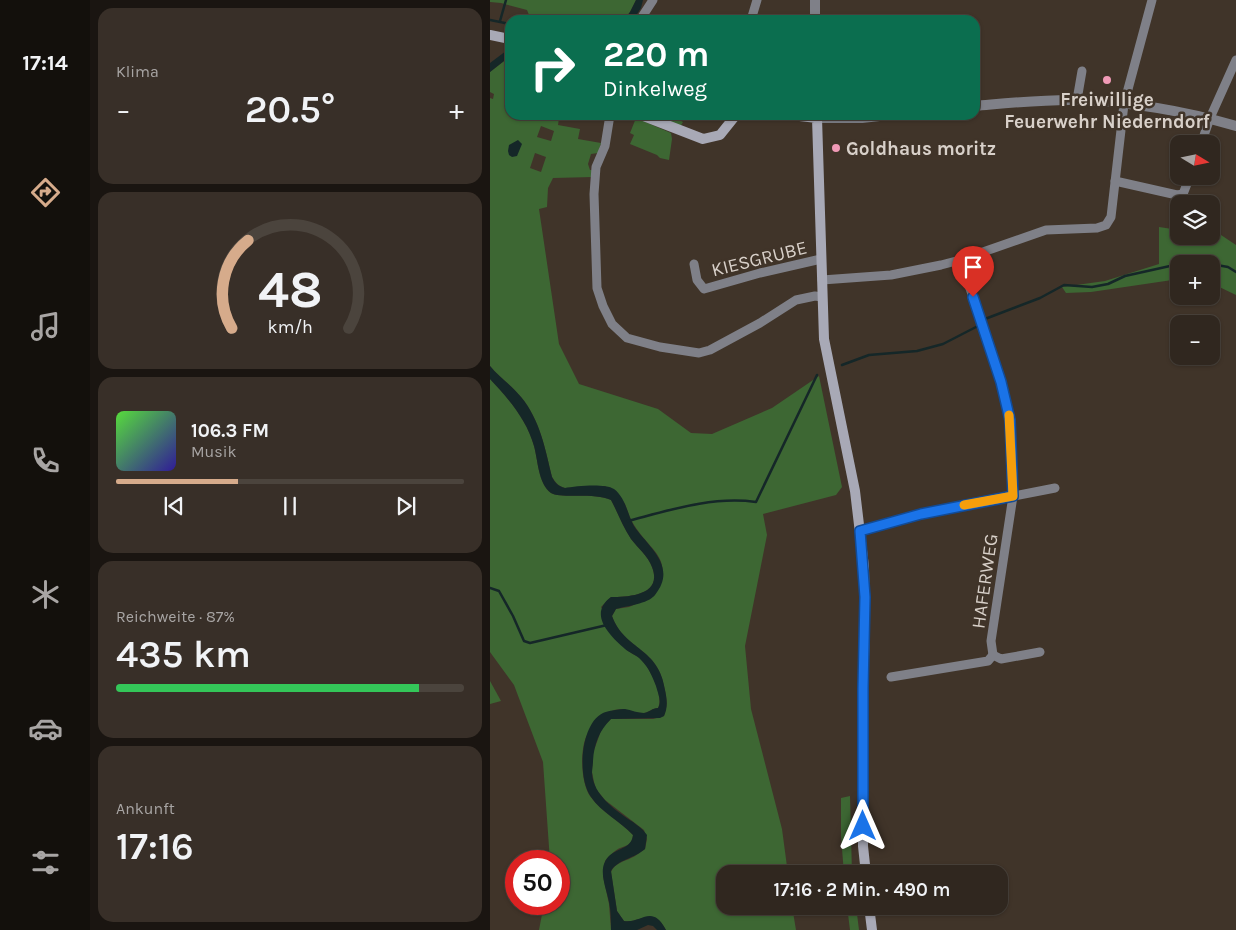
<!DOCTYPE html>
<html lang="de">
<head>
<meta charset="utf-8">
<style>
  body { margin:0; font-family:Karla,sans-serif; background:#382f28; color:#f1f3f6; height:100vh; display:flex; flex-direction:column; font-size:19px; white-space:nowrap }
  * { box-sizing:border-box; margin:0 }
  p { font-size:16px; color:#a8a5a4 }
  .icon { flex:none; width:28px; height:28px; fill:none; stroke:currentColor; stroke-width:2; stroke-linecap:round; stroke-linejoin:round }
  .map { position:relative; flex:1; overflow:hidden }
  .drawer { display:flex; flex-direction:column; gap:8px; padding:8px; background:#1a1511; width:400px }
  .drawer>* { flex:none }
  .banner { position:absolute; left:15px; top:15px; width:475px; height:105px; border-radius:15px; box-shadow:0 1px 4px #0004,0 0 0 1px #4b443d; background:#0b6e4f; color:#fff; overflow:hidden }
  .needle { width:32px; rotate:100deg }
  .buttons { position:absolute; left:680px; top:135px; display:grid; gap:10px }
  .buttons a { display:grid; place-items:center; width:50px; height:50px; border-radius:10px; background:#30271f; box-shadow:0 1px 4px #0004,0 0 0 1px #4b443d; font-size:25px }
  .speed { position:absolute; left:15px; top:850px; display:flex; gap:10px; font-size:25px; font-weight:700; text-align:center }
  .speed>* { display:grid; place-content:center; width:65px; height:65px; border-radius:50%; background:#30271f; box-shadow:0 1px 4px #0004,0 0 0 1px #4b443d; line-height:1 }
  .speed .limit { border:8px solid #d22; background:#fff; color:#111 }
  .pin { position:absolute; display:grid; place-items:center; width:42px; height:42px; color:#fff; margin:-51px -21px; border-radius:50% 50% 50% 0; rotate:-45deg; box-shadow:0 0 5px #0007 }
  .pin .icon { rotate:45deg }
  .me { position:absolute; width:55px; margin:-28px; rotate:0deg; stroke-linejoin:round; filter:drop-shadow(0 0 4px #0008) }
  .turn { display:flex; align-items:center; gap:18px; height:105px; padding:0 15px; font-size:22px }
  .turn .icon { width:65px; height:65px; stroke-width:2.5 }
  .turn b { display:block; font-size:35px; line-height:42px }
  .big { font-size:38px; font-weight:600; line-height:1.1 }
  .drawer .tile { flex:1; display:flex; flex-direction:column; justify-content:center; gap:8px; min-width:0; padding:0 18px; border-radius:15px; background:#382f28 }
  .drawer .dial { align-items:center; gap:0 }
  .dial svg { height:130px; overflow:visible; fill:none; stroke:#4b443d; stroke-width:7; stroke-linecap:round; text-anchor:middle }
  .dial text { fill:#f1f3f6; stroke:none }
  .song { display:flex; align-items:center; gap:15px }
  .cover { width:60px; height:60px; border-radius:8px; background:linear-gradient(135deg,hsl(110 70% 55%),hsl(250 70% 35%)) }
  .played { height:5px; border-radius:2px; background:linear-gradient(90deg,#d6ab8b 35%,#4b443d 35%) }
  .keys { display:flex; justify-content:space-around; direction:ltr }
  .heat { display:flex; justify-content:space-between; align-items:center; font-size:28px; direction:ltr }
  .charge { height:8px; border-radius:4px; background:linear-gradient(90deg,#34c759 87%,#4b443d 0) }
  .trip { position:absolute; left:226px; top:865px; width:292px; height:50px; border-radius:15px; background:#30271f; box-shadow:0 1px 4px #0004,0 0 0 1px #4b443d; font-weight:600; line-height:50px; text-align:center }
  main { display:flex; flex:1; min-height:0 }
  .dock { display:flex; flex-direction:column; width:90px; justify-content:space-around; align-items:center; background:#13100c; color:#a8a5a4 }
  .dock .icon { width:35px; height:35px }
  .dock .active { color:#d6ab8b }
  .dock b { font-size:22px; color:#f1f3f6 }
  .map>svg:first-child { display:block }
</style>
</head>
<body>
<main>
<nav class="dock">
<b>17:14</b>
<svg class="icon active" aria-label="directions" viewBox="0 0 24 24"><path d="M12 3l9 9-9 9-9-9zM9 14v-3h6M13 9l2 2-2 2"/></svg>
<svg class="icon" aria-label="music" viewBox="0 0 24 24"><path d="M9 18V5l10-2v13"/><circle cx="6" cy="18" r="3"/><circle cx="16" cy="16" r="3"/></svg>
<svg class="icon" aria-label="phone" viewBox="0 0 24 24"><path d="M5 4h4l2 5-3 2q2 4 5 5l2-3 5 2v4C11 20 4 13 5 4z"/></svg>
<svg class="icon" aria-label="climate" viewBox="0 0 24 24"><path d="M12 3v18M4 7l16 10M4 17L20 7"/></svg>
<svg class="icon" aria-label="car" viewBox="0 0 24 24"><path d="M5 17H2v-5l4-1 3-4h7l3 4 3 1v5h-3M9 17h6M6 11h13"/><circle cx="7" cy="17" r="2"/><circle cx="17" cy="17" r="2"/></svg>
<svg class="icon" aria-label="filters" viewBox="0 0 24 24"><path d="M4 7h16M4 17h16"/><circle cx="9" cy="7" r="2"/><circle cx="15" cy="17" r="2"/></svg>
</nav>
<section class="drawer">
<div class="tile"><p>Klima</p>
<div class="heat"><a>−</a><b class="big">20.5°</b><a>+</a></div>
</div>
<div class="tile dial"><svg viewBox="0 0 100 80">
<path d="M14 69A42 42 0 1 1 86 69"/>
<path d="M14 69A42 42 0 0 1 24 15" stroke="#d6ab8b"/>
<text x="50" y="56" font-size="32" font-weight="700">48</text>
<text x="50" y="72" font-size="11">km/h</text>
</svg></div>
<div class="tile">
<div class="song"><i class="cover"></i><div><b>106.3 FM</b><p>Musik</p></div></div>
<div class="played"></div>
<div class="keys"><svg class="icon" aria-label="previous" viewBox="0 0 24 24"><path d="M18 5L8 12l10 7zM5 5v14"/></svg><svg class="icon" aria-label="pause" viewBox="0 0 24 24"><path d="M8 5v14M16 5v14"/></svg><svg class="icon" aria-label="next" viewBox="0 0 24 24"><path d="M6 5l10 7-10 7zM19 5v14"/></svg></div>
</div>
<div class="tile"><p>Reichweite · 87%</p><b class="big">435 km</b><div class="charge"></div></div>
<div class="tile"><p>Ankunft</p><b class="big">17:16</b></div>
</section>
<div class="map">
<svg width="746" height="930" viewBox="0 0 746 930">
  <rect width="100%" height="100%" fill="#403429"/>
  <g fill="#3d6733" fill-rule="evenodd">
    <path d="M0,0H146L140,12L134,20H41L37,10L11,3L0,2Z"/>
    <path d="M20,58V115H66L65,118H69L68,125L90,129L88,139L111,143L108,153L101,154L98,164L100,170H103V177L63,178L58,188L57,207L49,209L69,344L89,384L168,409L201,433L222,434L282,408L329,376L352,487L346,495L273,514L277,535L255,646L261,709L292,829L298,874H235V906H302L306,930H176C162,904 151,924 134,921L127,911L121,872C125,863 133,862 141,858C146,856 150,852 155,849L157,839L154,830L115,800L106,789L104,782L102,772L103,753L112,728L121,719H163L174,716C178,704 177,699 174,686C167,647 134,650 122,616L126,609L139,607L164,596C186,559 161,552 144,525C140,519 138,511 135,504C131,497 121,491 115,486L75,488C68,486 66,483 62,477C55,448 50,420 31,397C21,385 9,377 0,366V98L3,99L4,94L0,92V72L14,61ZM51,126L64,131L61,141L47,137ZM45,153L56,157L51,172L40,168Z"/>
    <path d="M166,115H178L186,120L189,115H191L188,119L193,122L190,127Z"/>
    <path d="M146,118L181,133L182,139L179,160L170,158L167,155L140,144L144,135L140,133Z"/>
    <path d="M669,227L689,230V236H721V234L731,235L746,245V295L721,283V264H689V279L601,292L576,293L572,287L615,281L669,264Z"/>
    <path d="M0,379C18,398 37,420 44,446C48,460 48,483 61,493C70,499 105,492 121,500C128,513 133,527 141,539C148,548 158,556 162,567C173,595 139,597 121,597L111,607C119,620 125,636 135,648C139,653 146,655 151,659C160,668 174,696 168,708C162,708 160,712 154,713C142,714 132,705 120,712C116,715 98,733 96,737C90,752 91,783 100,796C111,812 130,821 143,835C142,846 136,845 128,849C123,852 118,857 115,861L113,876L119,904L121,930H49L54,904H69V861H60L53,762L24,685L0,652Z"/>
    <path d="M0,681L11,701L0,704Z"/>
    <path d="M360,796L362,874H354L351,836V798Z"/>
    <path d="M357,906H366L369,930H360Z"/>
  </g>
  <g fill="#152728">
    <path d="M146,0H153L151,8L143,20H134L140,12Z"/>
    <path d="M20,48V58L14,61L0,72V63Z"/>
    <path d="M28,140L32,144L27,156L22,157L19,155L18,151L19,145Z"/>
    <path d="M0,366C9,377 21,385 31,397C50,420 55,448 62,477C65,483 68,486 75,488C86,486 115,483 124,489C136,498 137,514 144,526C158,547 188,566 165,595C158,604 136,606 126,609L122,616C135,651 169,647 175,690C177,700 178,707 174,716L170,718L121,719C109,731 104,744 103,761C103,765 102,769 102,773C103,795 126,811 143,822C148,826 153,829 157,835L155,849C145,858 127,860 121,871L127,911L134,921C151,924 162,903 176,930H167L163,926L158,925L147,930H121C121,921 121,911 119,902C117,891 110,875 114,864C121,846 141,852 143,835C130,821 112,813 101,797C87,778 90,724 113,713C117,711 131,709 135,709C141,710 148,713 154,713C160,712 162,708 168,708C172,701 168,694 166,686C162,676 159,668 151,660C147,655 140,653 135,649C119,635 98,614 121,597C139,597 173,595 162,567C158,556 148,548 141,539C133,527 128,513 121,500C105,492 70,499 61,493C48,483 48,460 44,446C37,420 18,398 0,379Z"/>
  </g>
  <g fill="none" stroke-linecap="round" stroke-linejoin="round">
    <g stroke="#152728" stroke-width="2.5">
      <path d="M0,20L20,24"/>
      <path d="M10,21L16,0"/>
      <path d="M689,264L703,261L720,264"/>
      <path d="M721,264L738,267L746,272"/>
      <path d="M495,319L550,298L574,285L602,287L618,284L635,276L689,264"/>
      <path d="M352,365L379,355L427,351L453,344L486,327"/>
      <path d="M138,521C180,510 222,496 266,502L327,375"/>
      <path d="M0,588L9,591L23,616L34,641L40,643L117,625"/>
    </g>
    <g stroke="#7f8088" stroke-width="9">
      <path d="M150,20L163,0"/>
      <path d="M261,20L267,0"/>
      <path d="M587,100L592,71"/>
      <path d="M120,115L115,146L106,167L104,194L107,288L113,306L122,324L137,338L170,347L209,353L220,350L270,323L306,300L325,296L332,297"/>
      <path d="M711,144L720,118L746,60"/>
      <path d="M625,181L687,195L693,194L700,176"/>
      <path d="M470,260L496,334L511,382L520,420L523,496L501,641L503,655"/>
      <path d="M204,264L207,280L214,289L270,273L331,259"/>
      <path d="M332,280L401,275L451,265L470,260L556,230L607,228L616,225L621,217L634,104L662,0"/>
      <path d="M370,531L431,514L565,488"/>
      <path d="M401,677L498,661L503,655L511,659L550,652"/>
    </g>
    <g stroke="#7f8088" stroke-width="10">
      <path d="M325,20V0"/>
      <path d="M485,106C519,103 554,99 588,100C641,102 695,111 746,126"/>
      <path d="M327,115V118H372L398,115"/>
    </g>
    <g stroke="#a8a9b6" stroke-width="10">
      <path d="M0,35L20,39"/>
      <path d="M151,115L213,139L230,135L246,115"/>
      <path d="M301,115L327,118L334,339L365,491L374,567L375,625L373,688V846L376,874"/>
      <path d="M379,906L382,930"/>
    </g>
  </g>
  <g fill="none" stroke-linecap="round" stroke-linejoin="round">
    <defs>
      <path id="route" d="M373,826V688L375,597L370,531L431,514L523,496L520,420L511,382L483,297"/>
    </defs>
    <use href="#route" stroke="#114b97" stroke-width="12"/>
    <use href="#route" stroke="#1a73e8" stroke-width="9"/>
    <path stroke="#f59e0b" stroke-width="9" d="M474,505L523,496L519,415"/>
  </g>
  <g fill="#f09ab6" stroke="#403429" stroke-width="2">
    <circle cx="617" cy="80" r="5"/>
    <circle cx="346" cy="148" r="5"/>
  </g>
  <g text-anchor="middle" stroke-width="5" stroke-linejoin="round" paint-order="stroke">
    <g font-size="19" font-weight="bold" fill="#d8d0c9" stroke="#403429">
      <text x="617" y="106">Freiwillige<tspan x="617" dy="22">Feuerwehr Niederndorf</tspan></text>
      <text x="356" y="155" text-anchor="start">Goldhaus moritz</text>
    </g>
    <g font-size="19" fill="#d8d0c9" stroke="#403429">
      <text transform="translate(269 258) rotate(-14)" y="7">KIESGRUBE</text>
      <text transform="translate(494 581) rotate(-82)" y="7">HAFERWEG</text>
    </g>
  </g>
</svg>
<div class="buttons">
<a><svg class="needle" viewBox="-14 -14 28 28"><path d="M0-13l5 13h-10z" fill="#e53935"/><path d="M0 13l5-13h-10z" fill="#a8a5a4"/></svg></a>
<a><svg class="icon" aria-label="layers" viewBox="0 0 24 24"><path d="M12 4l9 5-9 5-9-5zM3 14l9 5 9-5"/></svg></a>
<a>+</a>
<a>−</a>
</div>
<div class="speed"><div class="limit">50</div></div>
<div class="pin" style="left:483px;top:297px;background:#d93025"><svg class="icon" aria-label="arrive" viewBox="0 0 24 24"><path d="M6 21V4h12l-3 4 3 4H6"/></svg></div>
<svg class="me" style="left:373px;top:826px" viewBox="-20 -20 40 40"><path d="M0-17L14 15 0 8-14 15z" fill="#1a73e8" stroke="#fff" stroke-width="4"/></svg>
<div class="trip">17:16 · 2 Min. · 490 m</div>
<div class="banner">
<div class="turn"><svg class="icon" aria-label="right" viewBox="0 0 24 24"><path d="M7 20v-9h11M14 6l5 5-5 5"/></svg><div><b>220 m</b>Dinkelweg</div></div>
</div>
</div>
</main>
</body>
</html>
